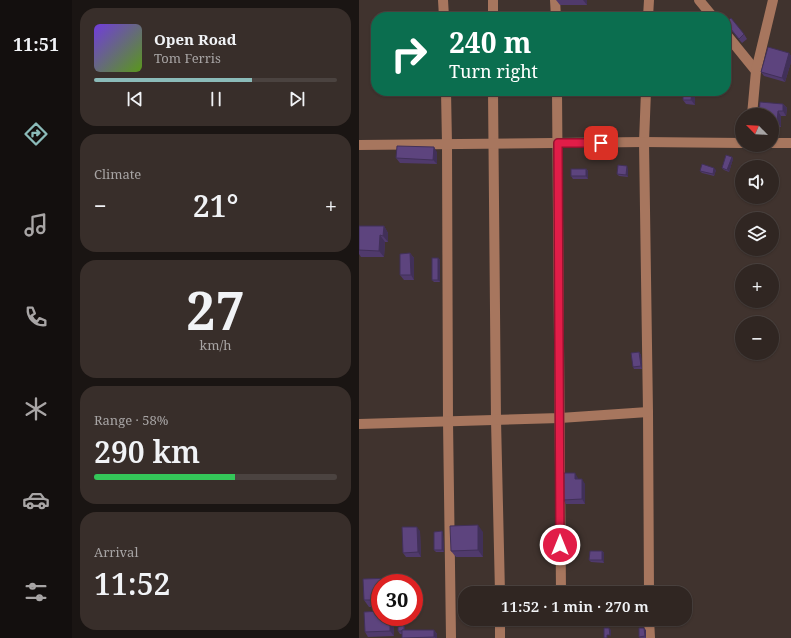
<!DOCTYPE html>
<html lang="en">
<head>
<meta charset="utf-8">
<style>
  body { margin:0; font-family:"Noto Serif",serif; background:#382e2a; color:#f1f3f6; height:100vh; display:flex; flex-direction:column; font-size:15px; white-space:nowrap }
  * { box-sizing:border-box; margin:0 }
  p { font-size:13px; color:#a8a5a5 }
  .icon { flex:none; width:22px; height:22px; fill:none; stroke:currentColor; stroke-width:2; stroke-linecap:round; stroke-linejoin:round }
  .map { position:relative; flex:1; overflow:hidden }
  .drawer { display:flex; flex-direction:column; gap:8px; padding:8px; background:#1a1513; width:287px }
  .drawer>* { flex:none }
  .top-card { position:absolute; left:12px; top:12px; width:360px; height:84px; border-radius:16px; box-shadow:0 1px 3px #0004,0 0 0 1px #4b4340; background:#0b6e4f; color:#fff; overflow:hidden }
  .needle { width:26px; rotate:294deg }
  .tools { position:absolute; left:376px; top:108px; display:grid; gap:8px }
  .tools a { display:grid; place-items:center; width:44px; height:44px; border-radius:50%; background:#302622; box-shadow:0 1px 3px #0004,0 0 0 1px #4b4340; font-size:20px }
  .speed { position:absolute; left:12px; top:574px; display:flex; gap:8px; font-size:20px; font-weight:700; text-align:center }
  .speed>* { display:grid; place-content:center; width:52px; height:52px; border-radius:50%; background:#302622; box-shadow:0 1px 3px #0004,0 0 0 1px #4b4340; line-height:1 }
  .speed .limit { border:6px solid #d22; background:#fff; color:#111 }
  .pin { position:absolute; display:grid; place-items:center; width:34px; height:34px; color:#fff; margin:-17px; border-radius:8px; box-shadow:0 2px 6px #0006 }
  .me { position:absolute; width:44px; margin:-22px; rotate:0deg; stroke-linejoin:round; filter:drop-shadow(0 0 3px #0008) }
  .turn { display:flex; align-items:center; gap:14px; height:84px; padding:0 12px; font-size:18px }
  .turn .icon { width:52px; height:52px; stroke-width:2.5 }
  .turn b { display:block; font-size:28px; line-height:34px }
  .big { font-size:30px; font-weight:600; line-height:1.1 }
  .drawer .card { flex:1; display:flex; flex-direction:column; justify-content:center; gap:6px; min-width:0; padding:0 14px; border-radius:16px; background:#382e2a }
  .drawer .dial { align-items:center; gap:0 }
  .dial b { font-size:52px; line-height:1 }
  .song { display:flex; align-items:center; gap:12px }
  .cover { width:48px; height:48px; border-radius:6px; background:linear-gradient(135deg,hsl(260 70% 55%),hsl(90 70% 35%)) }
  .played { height:4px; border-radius:2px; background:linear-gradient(90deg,#8bbbb9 65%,#4b4340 65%) }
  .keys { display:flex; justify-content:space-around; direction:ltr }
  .heat { display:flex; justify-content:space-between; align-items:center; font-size:22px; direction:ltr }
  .charge { height:6px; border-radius:3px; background:linear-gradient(90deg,#34c759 58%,#4b4340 0) }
  .trip { position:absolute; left:99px; top:586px; width:234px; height:40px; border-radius:16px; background:#302622; box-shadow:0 1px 3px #0004,0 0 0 1px #4b4340; font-weight:600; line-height:40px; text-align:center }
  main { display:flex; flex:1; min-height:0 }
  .tabs { display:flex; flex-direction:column; width:72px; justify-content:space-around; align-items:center; background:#130f0e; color:#a8a5a5 }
  .tabs .icon { width:28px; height:28px }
  .tabs .selected { color:#8bbbb9 }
  .tabs b { font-size:18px; color:#f1f3f6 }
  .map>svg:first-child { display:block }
</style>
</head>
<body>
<main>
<nav class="tabs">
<b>11:51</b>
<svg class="icon selected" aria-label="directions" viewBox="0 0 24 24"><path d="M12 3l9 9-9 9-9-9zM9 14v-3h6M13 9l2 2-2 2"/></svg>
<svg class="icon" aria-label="music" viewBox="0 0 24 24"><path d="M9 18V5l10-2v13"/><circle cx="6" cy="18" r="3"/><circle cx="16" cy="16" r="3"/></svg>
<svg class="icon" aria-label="phone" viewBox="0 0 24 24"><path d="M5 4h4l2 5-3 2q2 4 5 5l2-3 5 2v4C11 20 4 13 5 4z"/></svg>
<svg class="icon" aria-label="climate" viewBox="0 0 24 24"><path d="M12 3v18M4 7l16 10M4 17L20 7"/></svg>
<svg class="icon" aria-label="car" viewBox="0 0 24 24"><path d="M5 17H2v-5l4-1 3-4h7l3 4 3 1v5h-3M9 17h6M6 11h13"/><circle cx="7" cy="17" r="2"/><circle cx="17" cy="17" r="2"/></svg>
<svg class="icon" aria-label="filters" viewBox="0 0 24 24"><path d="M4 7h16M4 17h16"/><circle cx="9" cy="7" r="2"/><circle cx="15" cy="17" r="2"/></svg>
</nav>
<section class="drawer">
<div class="card">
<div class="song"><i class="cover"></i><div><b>Open Road</b><p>Tom Ferris</p></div></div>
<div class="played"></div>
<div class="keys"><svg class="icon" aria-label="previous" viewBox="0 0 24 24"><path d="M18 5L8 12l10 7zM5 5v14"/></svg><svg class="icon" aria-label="pause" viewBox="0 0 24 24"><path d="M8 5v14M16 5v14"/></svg><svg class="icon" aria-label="next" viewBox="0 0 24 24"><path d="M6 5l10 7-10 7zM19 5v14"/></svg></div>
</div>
<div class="card"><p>Climate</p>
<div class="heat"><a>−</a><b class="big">21°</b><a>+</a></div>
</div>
<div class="card dial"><b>27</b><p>km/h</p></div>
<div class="card"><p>Range · 58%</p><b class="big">290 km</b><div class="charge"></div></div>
<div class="card"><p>Arrival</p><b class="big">11:52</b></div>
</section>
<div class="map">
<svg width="432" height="638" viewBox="0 0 432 638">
  <rect width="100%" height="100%" fill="#40332e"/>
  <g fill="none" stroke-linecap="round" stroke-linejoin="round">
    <g stroke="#a7765e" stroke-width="10">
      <path d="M84,0L85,17"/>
      <path d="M134,0V17"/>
      <path d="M196,0L197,17"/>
      <path d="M340,0L354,17"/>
      <path d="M289,17L290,0"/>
      <path d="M367,34L397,71"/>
      <path d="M87,91L88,144L89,421L92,638"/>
      <path d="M134,91L137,420L141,593"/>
      <path d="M198,91L202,593"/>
      <path d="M287,91L285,142L289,412L290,593"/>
      <path d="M393,115L397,71L414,0"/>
      <path d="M413,143H432"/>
      <path d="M0,145L285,142L383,143"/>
      <path d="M0,424L201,418L289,412"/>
      <path d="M141,619V638"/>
      <path d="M290,619L291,638"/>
    </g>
  </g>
  <g fill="#503a6c">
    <path d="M197,0H228V5H201Z"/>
    <path d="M367,24L385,34L388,39L383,43Z"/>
    <path d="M430,53L432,56V62L426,82L405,76L402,72Z"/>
    <path d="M324,91H336V105L327,104L324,100Z"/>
    <path d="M424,104L428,108L427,116H422V127H413V115Z"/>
    <path d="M78,152V164L41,163L37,158Z"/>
    <path d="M373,157L374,159L370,172L365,170L363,168Z"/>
    <path d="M227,169L229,171V179H214L212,176Z"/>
    <path d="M269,169V177L260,176L258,174Z"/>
    <path d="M357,170L355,176L343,173L341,171Z"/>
    <path d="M0,226H25L29,233V242H26L25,257H2L0,254Z"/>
    <path d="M51,253L55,258V280H45L41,275Z"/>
    <path d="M79,258L81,260V282H75L73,280Z"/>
    <path d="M280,352L282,355L283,369H275L274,367Z"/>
    <path d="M219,478V479L226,484V504H207L204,500Z"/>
    <path d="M61,531L62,557H47L44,553Z"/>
    <path d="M83,531L84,534L85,552H77L75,550Z"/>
    <path d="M124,532V557H97L92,551Z"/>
    <path d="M243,551L245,553V563L232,562L230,560Z"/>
    <path d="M33,578L37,583H21V607H10L5,600L4,579Z"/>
    <path d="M34,617L35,636L9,637L6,632Z"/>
    <path d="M46,626V630H75L78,634V638H43V634H41L39,631Z"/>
    <path d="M287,630V638H281L280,637Z"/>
  </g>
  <g fill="#413058">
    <path d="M224,0H228V5Z"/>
    <path d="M430,53L432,56V62L426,82L423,78Z"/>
    <path d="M333,91H336V105L332,100Z"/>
    <path d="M424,104L428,108L427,116L424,111Z"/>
    <path d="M419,111L422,116V127L418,122Z"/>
    <path d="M75,147L78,152V164L74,160Z"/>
    <path d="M373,157L374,159L370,172L368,170Z"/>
    <path d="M268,166L269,169V177L267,175Z"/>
    <path d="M355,168L357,170L355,176L354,174Z"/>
    <path d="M227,169L229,171V179L227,176Z"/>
    <path d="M25,226L29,233V242L24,236Z"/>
    <path d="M21,235L26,242L25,257L20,251Z"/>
    <path d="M51,253L55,258V280L52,275Z"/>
    <path d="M79,258L81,260V282L79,280Z"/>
    <path d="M280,352L282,355L283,369L282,366Z"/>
    <path d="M216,473L219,478V484L216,479Z"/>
    <path d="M223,479L226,484V504L223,499Z"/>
    <path d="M119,525L124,532V557L119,550Z"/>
    <path d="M58,527L61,531L62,557L59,552Z"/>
    <path d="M83,531L84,534L85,552L83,550Z"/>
    <path d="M243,551L245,553V563L243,560Z"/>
    <path d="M33,578L37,583H33Z"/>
    <path d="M31,617H34L35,636L31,631Z"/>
    <path d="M45,624L46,626V634L45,631Z"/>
    <path d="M250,628L252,630V637L251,635Z"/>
    <path d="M285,628L287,630V638L286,636Z"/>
    <path d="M75,630L78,634V638H76L75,637Z"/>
  </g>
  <g fill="#5d447e" stroke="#413058">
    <path d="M372,18L385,34L380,39L367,23V22Z"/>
    <path d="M409,47L430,53L423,78L402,72Z"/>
    <path d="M324,91H333L332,100H324Z"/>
    <path d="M401,102L424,104V111H419L418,122H413V115H400Z"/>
    <path d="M38,146L75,147L74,160L37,158Z"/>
    <path d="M367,155L373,157L368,170L363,168Z"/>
    <path d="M343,164L355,168L354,174L341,171Z"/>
    <path d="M259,165L268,166L267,175L258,174Z"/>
    <rect x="212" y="169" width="15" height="7"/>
    <path d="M0,226H25L24,236L21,235L20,251L0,250Z"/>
    <path d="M51,253L52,275H41V254Z"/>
    <rect x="73" y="258" width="6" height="22"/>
    <path d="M280,352L282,366L274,367L272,353Z"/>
    <path d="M204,473H216V479H223V499L204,500Z"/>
    <path d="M119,525V550L92,551L91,526Z"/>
    <path d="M43,527H58L59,552L44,553Z"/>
    <path d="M83,531V550H75V532Z"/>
    <path d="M231,551H243V560H230Z"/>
    <path d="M33,578V583H21V600H5L4,579Z"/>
    <path d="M21,611V617H31V631L6,632L5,612Z"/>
    <path d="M39,624H45V630H43V631H39Z"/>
    <path d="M245,628H250L251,635H248V638H245Z"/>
    <path d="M280,628H285L286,636L280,637Z"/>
    <path d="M43,630H75V637L43,638Z"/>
  </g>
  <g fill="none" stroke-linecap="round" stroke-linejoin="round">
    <defs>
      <path id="route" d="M201,545L199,143H242"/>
    </defs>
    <use href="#route" stroke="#92132f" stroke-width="10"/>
    <use href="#route" stroke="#e11d48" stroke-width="7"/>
  </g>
</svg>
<div class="tools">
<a><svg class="needle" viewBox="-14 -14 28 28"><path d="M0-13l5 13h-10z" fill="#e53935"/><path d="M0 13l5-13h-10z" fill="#a8a5a5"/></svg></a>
<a><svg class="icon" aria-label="sound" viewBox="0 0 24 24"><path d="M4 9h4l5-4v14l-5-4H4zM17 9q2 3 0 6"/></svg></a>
<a><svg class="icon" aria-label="layers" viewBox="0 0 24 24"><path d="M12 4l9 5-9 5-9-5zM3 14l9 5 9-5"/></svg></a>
<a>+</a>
<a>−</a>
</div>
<div class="speed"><div class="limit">30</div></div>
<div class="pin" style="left:242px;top:143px;background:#d93025"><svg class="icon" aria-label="arrive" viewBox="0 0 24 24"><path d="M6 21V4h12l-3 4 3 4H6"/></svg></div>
<svg class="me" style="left:201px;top:545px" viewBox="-20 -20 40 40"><circle r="17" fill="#e11d48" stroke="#fff" stroke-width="3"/><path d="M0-11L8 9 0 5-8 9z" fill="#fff"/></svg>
<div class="trip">11:52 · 1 min · 270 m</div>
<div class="top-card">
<div class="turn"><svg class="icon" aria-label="right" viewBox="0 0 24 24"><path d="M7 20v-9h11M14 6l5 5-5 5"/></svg><div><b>240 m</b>Turn right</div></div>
</div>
</div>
</main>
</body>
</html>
